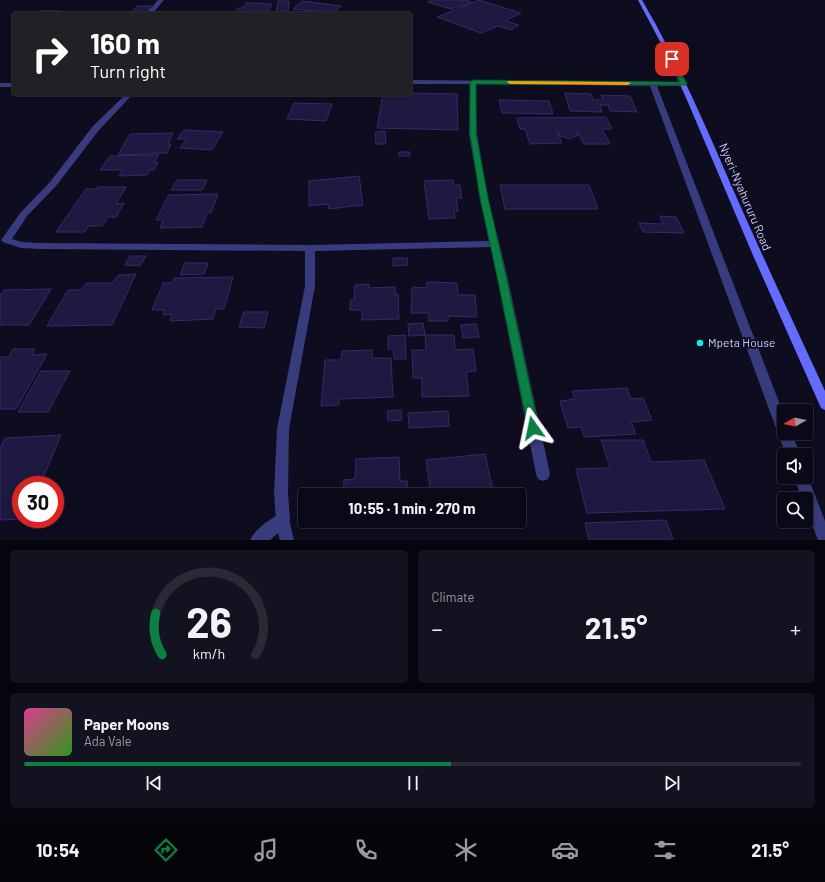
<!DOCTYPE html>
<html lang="en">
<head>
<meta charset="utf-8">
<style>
  body { margin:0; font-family:Barlow,sans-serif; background:#131220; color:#f1f3f6; height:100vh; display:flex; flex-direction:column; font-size:15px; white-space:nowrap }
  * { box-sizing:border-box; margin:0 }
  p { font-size:13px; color:#999aa1 }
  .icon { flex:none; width:22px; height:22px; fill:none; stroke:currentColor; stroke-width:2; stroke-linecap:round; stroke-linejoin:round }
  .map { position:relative; height:540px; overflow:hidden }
  .sheet { display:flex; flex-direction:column; gap:10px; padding:10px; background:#06050d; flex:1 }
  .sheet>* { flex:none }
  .banner { position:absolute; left:12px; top:12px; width:400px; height:84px; border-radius:4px; box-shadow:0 2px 6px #0003,0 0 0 1px #2a2a36; background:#202124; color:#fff; overflow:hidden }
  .needle { width:26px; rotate:261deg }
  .tools { position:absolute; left:777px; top:404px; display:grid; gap:8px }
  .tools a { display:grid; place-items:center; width:36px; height:36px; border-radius:4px; background:#0a0917; box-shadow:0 2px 6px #0003,0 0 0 1px #2a2a36; font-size:20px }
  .speed { position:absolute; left:12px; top:476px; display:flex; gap:8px; font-size:20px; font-weight:700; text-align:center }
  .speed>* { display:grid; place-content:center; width:52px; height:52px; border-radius:50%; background:#0a0917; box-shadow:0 2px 6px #0003,0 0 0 1px #2a2a36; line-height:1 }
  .speed .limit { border:6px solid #d22; background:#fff; color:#111 }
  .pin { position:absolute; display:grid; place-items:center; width:34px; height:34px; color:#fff; margin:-17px; border-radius:8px; box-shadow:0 2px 6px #0006 }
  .me { position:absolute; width:44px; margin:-22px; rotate:348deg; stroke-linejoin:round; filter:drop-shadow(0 0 3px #0008) }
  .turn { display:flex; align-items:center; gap:14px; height:84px; padding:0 12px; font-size:18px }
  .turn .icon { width:52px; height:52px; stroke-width:2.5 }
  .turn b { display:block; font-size:28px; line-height:34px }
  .big { font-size:30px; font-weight:700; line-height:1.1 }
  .sheet .card { flex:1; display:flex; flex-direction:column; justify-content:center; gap:6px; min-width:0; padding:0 14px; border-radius:6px; background:#131220 }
  .sheet .dial { align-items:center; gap:0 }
  .dial svg { height:104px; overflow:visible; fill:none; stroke:#2a2a36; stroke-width:7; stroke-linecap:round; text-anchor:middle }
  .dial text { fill:#f1f3f6; stroke:none }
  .song { display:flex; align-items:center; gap:12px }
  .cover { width:48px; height:48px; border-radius:6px; background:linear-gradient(135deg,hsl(330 70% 55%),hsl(110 70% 35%)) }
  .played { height:4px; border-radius:2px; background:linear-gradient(90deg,#0b8043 55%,#2a2a36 55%) }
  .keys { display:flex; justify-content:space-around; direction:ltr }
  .heat { display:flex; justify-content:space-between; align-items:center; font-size:22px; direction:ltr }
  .sheet .tiles { flex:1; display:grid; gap:10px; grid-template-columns:1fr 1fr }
  .card:last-child { grid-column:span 2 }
  .trip { position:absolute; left:298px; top:488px; width:228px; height:40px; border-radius:4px; background:#0a0917; box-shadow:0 2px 6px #0003,0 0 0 1px #2a2a36; font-weight:700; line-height:40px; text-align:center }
  .tabs { display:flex; height:64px; justify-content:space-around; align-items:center; background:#040409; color:#999aa1 }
  .tabs .icon { width:28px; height:28px }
  .tabs .current { color:#0b8043 }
  .tabs b { font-size:18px; color:#f1f3f6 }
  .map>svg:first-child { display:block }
</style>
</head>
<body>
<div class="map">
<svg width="825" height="540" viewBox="0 0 825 540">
  <rect width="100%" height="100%" fill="#0e0c1f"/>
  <g fill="#1d1940" stroke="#322b6b">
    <path d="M432,0H464L471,2L451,9L428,2Z"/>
    <path d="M479,0L521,13L505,21L519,25L510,30L498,26L481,33L437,17Z"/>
    <path d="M278,1H289L288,11L276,12Z"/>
    <path d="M302,1L341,6L333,13L293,9Z"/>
    <path d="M246,3H262V4H272L269,10H266L263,14H234L238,8H243Z"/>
    <path d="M137,6H152L145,14H130Z"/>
    <path d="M40,11H61L58,14H60H36Z"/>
    <path d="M410,93L457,94L458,130L377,128L383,94Z"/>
    <path d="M565,93L591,94L593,100H603L601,95L630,96L637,112L610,111L608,105H600L602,112L570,111Z"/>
    <path d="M499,100L549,101L553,114L502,113Z"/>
    <path d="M294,103L332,104L326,121L287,119Z"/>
    <path d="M606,117L612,129H602L610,144H584L577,131L578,135L570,139L560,136L557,131L562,143L530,144L525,129H520L517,118Z"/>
    <path d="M184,130L223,132L212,150L180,148L187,139H177Z"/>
    <path d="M385,131L386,144H376L375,132Z"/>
    <path d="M173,133L168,144H171L167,153L118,155L130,134Z"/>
    <rect x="399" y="152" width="11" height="4"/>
    <path d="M159,155L154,162H158L154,170H150L147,175L119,176L123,170H100L110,156Z"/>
    <path d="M359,176L363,205L329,209L328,204L309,206V181Z"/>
    <path d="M177,180H207L202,190H171Z"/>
    <path d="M453,180L454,185H460L462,198H456L458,211H454L455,218L429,219L424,181Z"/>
    <path d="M500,185H589L598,209H505Z"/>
    <path d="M98,187H126L116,204L124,203L116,217H108L102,226H88L85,232H56L86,189H97Z"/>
    <path d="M218,194L211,213H207L202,227L160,228L163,220H156L169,195Z"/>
    <path d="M660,216L676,217L684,233L643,232L639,223L663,224Z"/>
    <path d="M130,256H146L140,266L125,265Z"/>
    <path d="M393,258H408L407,265L393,266Z"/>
    <path d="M185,263H208L204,274L180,275Z"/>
    <path d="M136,274L112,325L47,326L68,290H82L86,283H113L118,275Z"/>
    <path d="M233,277L224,309H216L213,319L170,321L172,314L163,315L165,310H152L163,283H172L174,278Z"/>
    <path d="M427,282L457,283L458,295H475L477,317L448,316V321H429V313H411L412,287L427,288Z"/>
    <path d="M369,284V288L395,287V294H398L399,319L362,320V310H350V300H354L355,285Z"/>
    <path d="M51,289L29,325H0V295L4,290Z"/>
    <path d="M244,312H268L264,328L239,327Z"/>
    <path d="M423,323L425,335L409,336L408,324Z"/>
    <path d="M476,324L479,337L463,338L461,325Z"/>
    <path d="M405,335L406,359H394L393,349H388V336Z"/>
    <path d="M425,335H454L455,350L473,349L476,371L466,372L469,396L422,397V378H413L412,350H426Z"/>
    <path d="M13,349H35L32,355L47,354L16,409H0V357H9Z"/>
    <path d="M372,350V358H391L393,397L339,399V405L321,406L325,360H341L342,351Z"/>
    <path d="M41,371H70L48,412H18Z"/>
    <path d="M627,388L631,399L643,398L652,420L631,422L636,434L584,437L581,427L568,428L560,401L575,399L572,391Z"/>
    <path d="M401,410L402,420L388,421L387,411Z"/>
    <path d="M448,411L449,426L409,428L408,413Z"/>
    <path d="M61,435L40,485H21V519H25L0,520V448L5,438Z"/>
    <path d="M601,440H643L651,462L704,460L725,509L587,513L576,469L610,468Z"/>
    <path d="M485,454L494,495H431L426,460Z"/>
    <path d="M399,457L400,481H407L408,495H343L344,480L355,479L356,459Z"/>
    <path d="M666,520L673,540H589L585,523Z"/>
  </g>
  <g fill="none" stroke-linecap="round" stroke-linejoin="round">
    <path fill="#383b7e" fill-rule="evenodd" d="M283,513L288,515L294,540H280L278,533L270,540H250C255,529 272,517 283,513Z"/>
    <g fill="#383b7e" fill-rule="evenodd">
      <path d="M158,0H164L152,14H146Z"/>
      <path d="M410,80L686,83L687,84L684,86H657L784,415V433H792L800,455H786L650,86L476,84L477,134L488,198L507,275L550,474L548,479L543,481L538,479L536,474L491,247L315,251V286L289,429L288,493L290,520L288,525L283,527L278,525L276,520L274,493L277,429L305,286V251L39,249L21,248L3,242L1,240L21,212L50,182L93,126L126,94H133L99,130L56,186L27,216L12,239L22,242L39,243L310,245L489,241L480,198L469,134L470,84H410Z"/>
      <rect x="0" y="83" width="14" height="4"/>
      <path d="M806,472L825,521V540H818L806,509V499H802L794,477H806Z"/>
    </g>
    <path fill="#636cfd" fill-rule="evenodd" d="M638,0H642C680,65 709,134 739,203C767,266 796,328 825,391V410L821,408L752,253L687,100L664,49Z"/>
  </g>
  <path fill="#0b8043" stroke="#07532c" d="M672,57L674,59L687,84L686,85L476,84V134L488,198L506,276L539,428L538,432L533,434L529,432L528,428L497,276L480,198L470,134V82L473,80L680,82L669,59Z"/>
  <path fill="#f59e0b" d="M508,81L628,82L631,83L628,85L510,84L507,82Z"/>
  <circle fill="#02eff3" stroke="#0e0c1f" stroke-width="1.5" cx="700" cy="343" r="4"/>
  <g text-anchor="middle" stroke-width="4" stroke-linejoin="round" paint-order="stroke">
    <g font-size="12" fill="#cdcbfe" stroke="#0e0c1f">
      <text transform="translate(745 197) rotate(67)" y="4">Nyeri-Nyahururu Road</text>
    </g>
    <g font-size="12" fill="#cdcbfe" stroke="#0e0c1f" text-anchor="start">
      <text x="708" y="347">Mpeta House</text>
    </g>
  </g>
</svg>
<div class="tools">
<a><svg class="needle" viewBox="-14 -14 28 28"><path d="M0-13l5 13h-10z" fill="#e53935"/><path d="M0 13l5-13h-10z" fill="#999aa1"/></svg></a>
<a><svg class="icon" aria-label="sound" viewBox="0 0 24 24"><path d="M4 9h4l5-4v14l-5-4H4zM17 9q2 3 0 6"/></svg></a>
<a><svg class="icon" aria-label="search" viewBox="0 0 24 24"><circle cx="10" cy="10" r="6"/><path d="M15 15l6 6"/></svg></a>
</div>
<div class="speed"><div class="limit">30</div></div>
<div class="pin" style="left:672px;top:59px;background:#d93025"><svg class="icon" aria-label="arrive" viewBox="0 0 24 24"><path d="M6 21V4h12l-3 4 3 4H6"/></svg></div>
<svg class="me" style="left:533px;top:428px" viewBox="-20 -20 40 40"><path d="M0-17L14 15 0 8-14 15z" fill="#0b8043" stroke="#fff" stroke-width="4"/></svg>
<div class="trip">10:55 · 1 min · 270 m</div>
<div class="banner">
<div class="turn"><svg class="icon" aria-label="right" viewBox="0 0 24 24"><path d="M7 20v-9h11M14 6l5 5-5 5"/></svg><div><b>160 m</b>Turn right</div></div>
</div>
</div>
<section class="sheet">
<div class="tiles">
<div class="card dial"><svg viewBox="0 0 100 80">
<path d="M14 69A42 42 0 1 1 86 69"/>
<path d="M14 69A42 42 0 0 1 9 37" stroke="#0b8043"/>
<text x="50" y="56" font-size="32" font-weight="700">26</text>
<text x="50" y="72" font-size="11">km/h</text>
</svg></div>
<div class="card"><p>Climate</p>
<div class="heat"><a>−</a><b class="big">21.5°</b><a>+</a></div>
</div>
<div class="card">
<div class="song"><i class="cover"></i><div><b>Paper Moons</b><p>Ada Vale</p></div></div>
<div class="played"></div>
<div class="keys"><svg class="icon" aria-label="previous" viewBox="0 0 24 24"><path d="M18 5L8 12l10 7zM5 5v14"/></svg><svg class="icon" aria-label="pause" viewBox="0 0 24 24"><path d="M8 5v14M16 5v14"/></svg><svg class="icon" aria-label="next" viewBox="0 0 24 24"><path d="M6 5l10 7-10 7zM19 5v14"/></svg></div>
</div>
</div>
</section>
<nav class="tabs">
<b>10:54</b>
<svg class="icon current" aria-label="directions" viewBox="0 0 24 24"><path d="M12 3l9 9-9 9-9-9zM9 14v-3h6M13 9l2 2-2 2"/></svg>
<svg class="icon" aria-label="music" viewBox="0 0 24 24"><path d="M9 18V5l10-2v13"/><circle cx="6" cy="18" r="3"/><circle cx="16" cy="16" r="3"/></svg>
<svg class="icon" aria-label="phone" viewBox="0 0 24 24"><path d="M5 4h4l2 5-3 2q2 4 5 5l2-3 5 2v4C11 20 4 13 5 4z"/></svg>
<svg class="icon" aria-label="climate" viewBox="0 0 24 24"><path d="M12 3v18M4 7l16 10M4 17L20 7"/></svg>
<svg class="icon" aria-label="car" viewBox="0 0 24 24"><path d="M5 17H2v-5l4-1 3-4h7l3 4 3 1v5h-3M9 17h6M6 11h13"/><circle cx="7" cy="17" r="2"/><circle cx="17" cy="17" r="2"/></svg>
<svg class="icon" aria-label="filters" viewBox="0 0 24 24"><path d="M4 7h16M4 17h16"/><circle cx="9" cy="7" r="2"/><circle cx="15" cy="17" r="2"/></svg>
<b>21.5°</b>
</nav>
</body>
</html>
